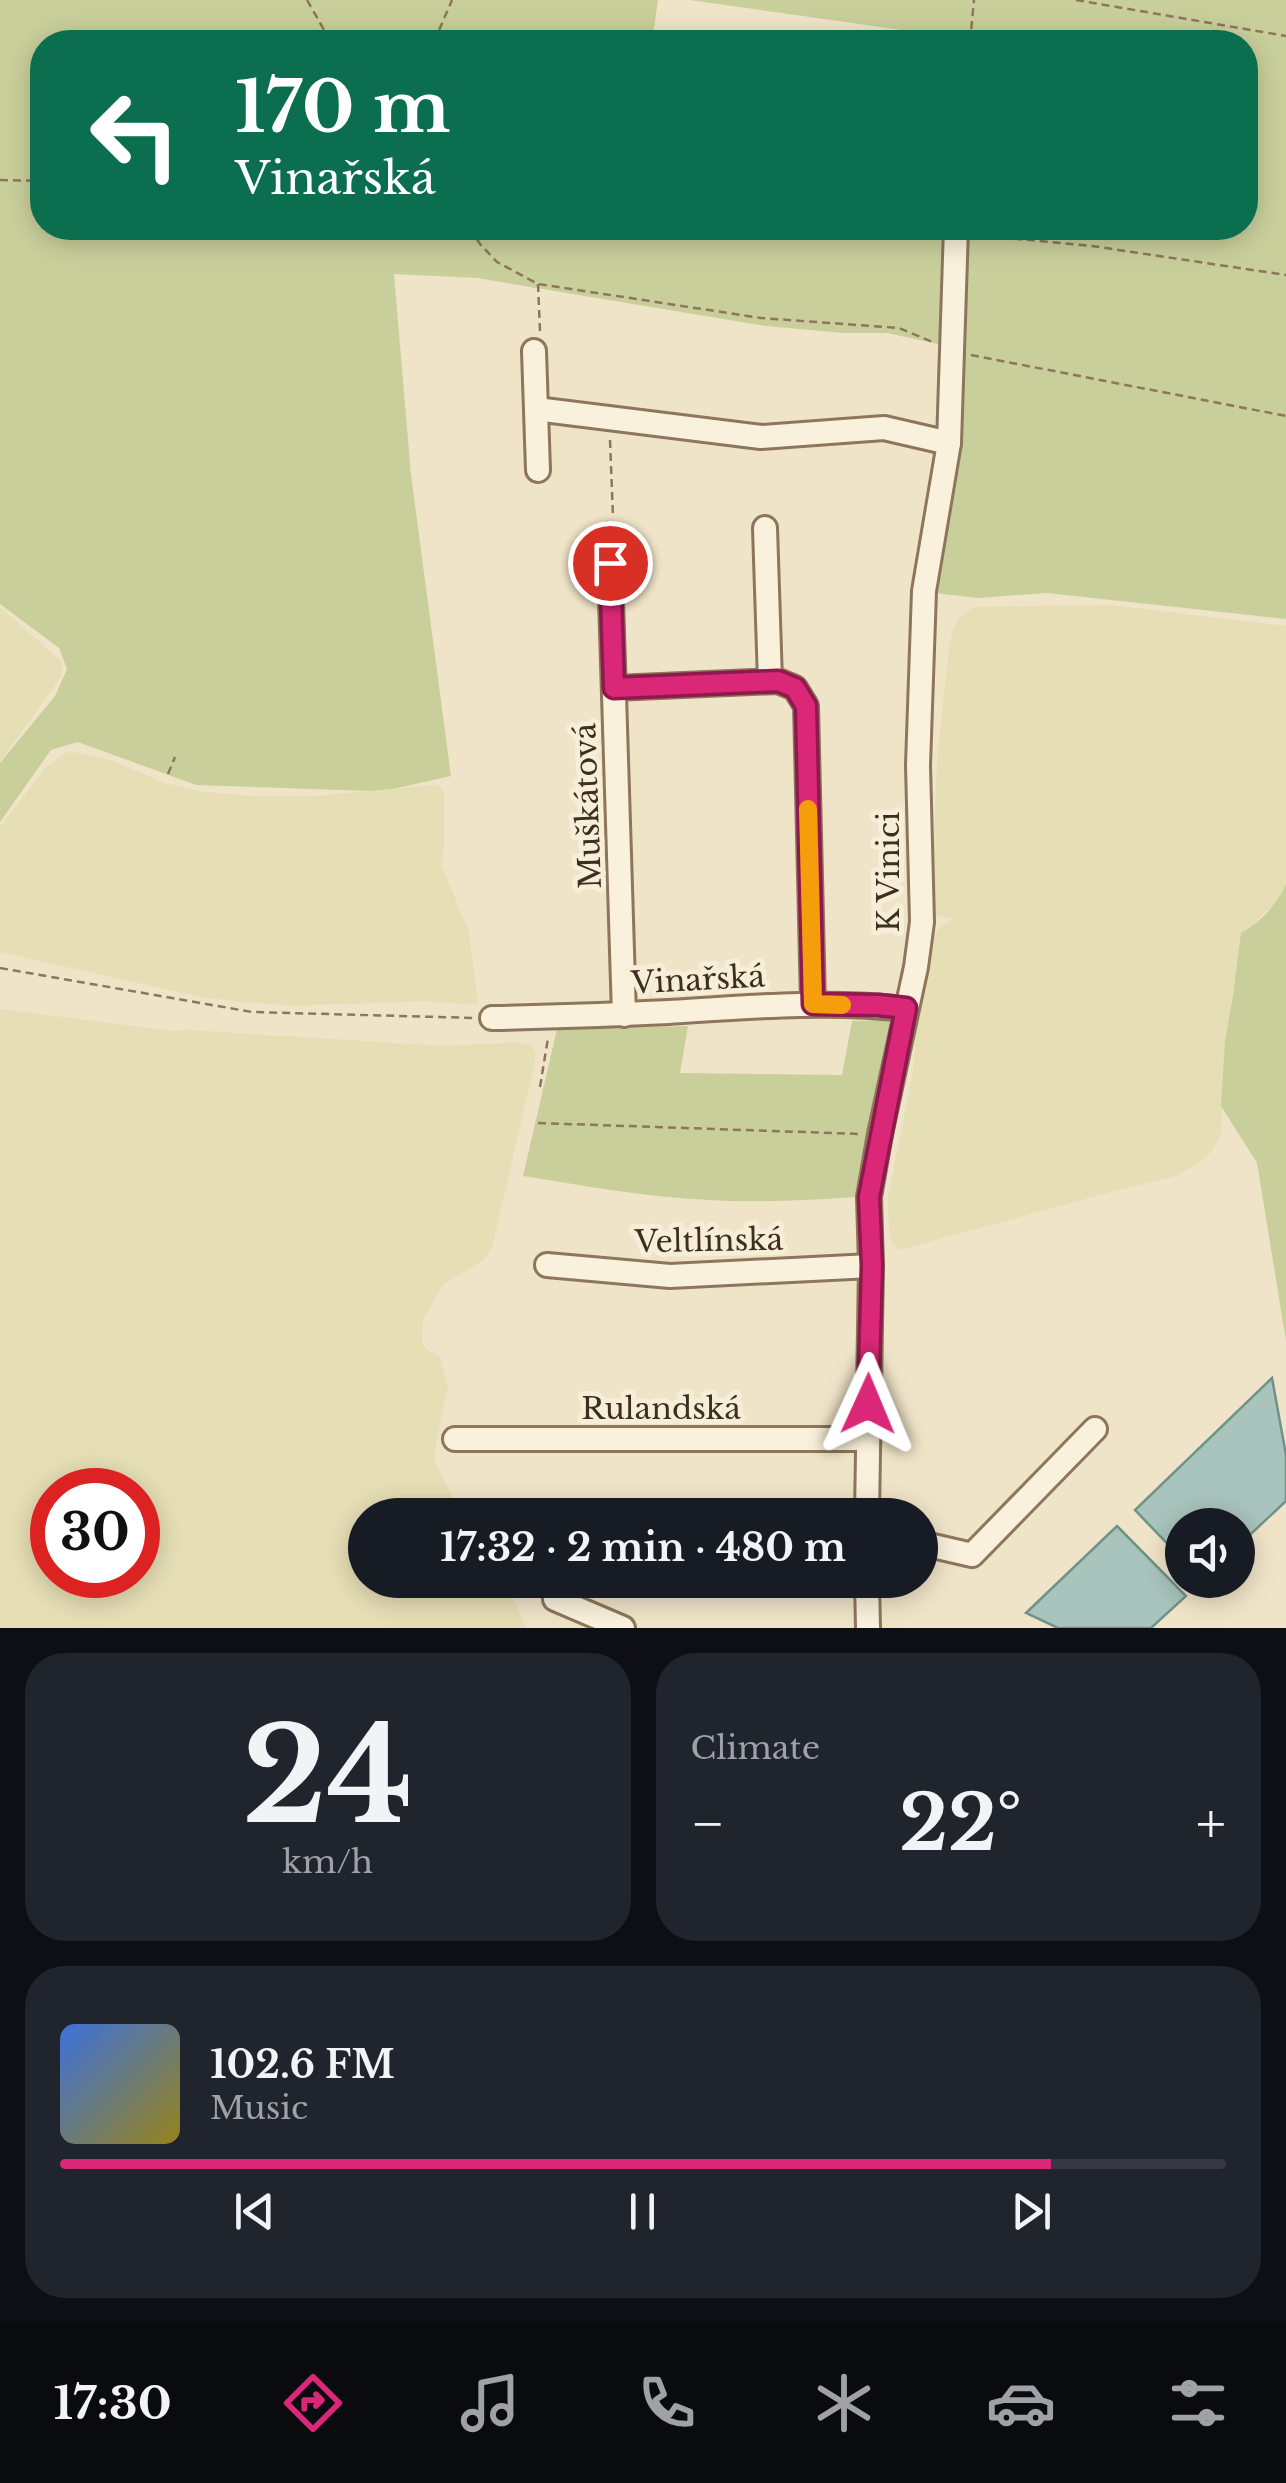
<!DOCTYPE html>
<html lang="en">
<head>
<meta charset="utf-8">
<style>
  body { margin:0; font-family:"Libre Baskerville",serif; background:#20242c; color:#f1f3f6; height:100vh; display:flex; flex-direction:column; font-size:38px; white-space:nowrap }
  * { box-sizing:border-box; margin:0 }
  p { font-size:32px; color:#9ea1a6 }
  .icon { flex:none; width:55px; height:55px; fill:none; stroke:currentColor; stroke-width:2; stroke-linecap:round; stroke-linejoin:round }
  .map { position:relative; height:1628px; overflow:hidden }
  .details { display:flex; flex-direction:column; gap:25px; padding:25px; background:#0d0f14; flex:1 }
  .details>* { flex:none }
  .top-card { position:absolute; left:30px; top:30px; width:1228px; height:210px; border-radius:40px; box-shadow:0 5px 25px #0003; background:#0b6e4f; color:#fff; overflow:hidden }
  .controls { position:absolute; left:1165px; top:1508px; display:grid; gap:20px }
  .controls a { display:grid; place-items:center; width:90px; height:90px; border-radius:50%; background:#171b24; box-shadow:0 5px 25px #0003; font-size:50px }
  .speed { position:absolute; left:30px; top:1468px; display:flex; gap:20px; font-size:50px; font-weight:700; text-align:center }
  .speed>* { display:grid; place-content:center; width:130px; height:130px; border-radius:50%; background:#171b24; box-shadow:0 5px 25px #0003; line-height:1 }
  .speed .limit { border:15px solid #d22; background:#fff; color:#111 }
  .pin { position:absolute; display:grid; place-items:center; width:85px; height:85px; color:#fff; margin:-42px; border:5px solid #fff; border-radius:50%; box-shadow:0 2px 10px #0007 }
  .me { position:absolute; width:110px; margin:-55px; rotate:1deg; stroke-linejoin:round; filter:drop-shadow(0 0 8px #0008) }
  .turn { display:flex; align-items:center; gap:35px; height:210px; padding:0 40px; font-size:45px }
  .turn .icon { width:130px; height:130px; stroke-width:2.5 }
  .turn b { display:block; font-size:70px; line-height:85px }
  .big { font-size:75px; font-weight:700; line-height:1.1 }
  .details .tile { flex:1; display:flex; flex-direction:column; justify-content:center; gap:15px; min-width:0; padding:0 35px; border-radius:40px; background:#20242c }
  .details .dial { align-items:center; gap:0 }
  .dial b { font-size:130px; line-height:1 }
  .song { display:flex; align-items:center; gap:30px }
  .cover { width:120px; height:120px; border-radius:15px; background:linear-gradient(135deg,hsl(220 70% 55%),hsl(50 70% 35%)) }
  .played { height:10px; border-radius:5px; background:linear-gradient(90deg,#db2777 85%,#363941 85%) }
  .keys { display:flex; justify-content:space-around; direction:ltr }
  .heat { display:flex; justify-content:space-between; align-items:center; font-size:55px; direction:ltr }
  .details .tiles { flex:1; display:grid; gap:25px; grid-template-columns:1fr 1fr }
  .tile:last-child { grid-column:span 2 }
  .trip { position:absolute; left:348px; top:1498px; width:590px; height:100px; border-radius:50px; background:#171b24; box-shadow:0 5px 25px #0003; font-weight:700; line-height:100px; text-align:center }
  .menu { display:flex; height:160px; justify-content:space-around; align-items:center; background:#090b0e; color:#9ea1a6 }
  .menu .icon { width:70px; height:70px }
  .menu .active { color:#db2777 }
  .menu b { font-size:45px; color:#f1f3f6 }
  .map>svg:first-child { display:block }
</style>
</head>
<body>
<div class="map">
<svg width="1286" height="1628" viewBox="0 0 1286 1628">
  <rect width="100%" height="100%" fill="#f0e4c8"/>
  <g fill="#e6deb5" fill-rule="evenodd">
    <path d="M1111,605L1286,626V884L1278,903L1263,914L1242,938L1225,1041L1221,1136L1210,1153L1198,1164L1173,1177L1111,1192L900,1250L893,1245L889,1232L888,1198L913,1072L917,1019L929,944L938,929L953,919L931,914L937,761L949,647L953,630L958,620L973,607Z"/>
    <path d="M0,607L62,662V673L59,680L0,762Z"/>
    <path d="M73,752L113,761L165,783L198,791L253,796H312L436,785L441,788L444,794V847L441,864L469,932L478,1003L472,1005L426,1001L293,1006L245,1002L200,997L0,952V827L45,768L65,753Z"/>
    <path d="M0,1009L173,1031L190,1030L443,1046L517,1042L531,1045L536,1052L534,1066L492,1248L484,1260L443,1285L423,1320L422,1342L426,1349L439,1356L448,1387L434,1453L436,1464L462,1515H365V1580H505L526,1628H0ZM52,1490H138V1575H52Z"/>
  </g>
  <g fill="#c9cf9b">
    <path d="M0,0H658L652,42H42V228H1245V42H939L937,35L690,0H1286V619L1047,593L978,598L934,593L961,349L887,333H843L766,326L477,278L394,274L411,475L451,776L393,789L369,791L196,785L78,742L51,750L0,822V763L55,696L67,669L59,648L0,604Z"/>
    <path d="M1286,884V1341L1257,1163L1221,1106L1225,1041L1233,995L1241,933C1261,921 1277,905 1286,884Z"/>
    <path d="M890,1020L856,1197C807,1200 758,1203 709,1200C646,1197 585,1186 523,1176L557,1029L688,1026L680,1073L842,1075L852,1021Z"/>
  </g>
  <g fill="#a9c4bc" stroke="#6f938a" stroke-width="2.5">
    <path d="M1272,1378L1286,1455V1501L1238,1546V1525H1182V1559L1135,1510Z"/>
    <path d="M1117,1526L1186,1596L1151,1628H1058L1026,1613Z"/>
  </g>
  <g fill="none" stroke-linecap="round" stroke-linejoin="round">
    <defs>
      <g id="minor">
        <path d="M534,351L538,470"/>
        <path d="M536,409L761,437L884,428L949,443"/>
        <path d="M765,528L770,681"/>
        <path d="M609,535L624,1015"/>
        <path d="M614,688L778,681L795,688L806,706L813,1004"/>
        <path d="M492,1018C551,1017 610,1015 669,1012C747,1007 827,1000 906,1009"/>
        <path d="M547,1265L670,1276L871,1266"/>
        <path d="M455,1439H867"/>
        <path d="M867,1515L871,1266L869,1197L880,1134L916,967L922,922L918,765L924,591L949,443L956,228"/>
        <path d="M920,1543L972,1555L1095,1429"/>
        <path d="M867,1580L868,1628"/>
        <path d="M555,1599L623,1628"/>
      </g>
    </defs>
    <use href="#minor" stroke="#8d765c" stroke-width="28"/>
    <g stroke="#8d765c" stroke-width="2.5" stroke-dasharray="8 5" stroke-linecap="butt">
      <path d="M307,0L331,42"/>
      <path d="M1076,0L1286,36"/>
      <path d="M434,42L452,0"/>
      <path d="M970,42L974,0"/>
      <path d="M0,180L42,181"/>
      <path d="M470,228L480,244L497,262L538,284L761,318L899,328L935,343"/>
      <path d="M975,235L1092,246L1286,275"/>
      <path d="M538,284L540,331"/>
      <path d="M971,355L1286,416"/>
      <path d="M610,440L613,517"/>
      <path d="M168,774L175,757"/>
      <path d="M0,968L252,1012L475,1018"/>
      <path d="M540,1087L548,1038"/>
      <path d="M538,1123L861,1134"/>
    </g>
    <use href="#minor" stroke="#faf1dc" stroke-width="22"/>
  </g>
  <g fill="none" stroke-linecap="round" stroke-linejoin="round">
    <defs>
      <path id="route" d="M610,563L614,688L778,681L795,688L806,706L813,1004L878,1005L906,1008L869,1197L872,1266L868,1404"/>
    </defs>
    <use href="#route" stroke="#8e194d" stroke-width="25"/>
    <use href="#route" stroke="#db2777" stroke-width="18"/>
    <path stroke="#f59e0b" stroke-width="18" d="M808,809L813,1004L842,1005"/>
  </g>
  <g text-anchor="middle" stroke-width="10" stroke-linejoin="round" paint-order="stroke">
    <g font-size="30" fill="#3d2e20" stroke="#f7eed8">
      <text transform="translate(588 806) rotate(-92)" y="10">Muškátová</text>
      <text transform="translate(889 872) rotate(-90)" y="10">K Vinici</text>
      <text transform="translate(698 980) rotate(-3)" y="10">Vinařská</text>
      <text transform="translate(709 1241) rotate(-1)" y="10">Veltlínská</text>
      <text x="661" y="1419">Rulandská</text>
    </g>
  </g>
</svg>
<div class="controls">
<a><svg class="icon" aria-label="sound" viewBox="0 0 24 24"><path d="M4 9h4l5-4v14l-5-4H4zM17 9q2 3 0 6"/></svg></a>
</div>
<div class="speed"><div class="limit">30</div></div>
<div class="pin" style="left:610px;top:563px;background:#d93025"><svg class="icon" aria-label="arrive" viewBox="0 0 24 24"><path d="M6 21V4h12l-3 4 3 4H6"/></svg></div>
<svg class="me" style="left:868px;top:1404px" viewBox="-20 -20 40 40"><path d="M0-17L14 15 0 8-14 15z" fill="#db2777" stroke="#fff" stroke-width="4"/></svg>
<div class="trip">17:32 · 2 min · 480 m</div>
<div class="top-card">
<div class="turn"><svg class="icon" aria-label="left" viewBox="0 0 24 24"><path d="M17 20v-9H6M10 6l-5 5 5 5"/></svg><div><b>170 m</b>Vinařská</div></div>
</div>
</div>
<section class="details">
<div class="tiles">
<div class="tile dial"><b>24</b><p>km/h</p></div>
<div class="tile"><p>Climate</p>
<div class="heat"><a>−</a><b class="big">22°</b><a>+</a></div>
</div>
<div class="tile">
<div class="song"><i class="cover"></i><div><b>102.6 FM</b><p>Music</p></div></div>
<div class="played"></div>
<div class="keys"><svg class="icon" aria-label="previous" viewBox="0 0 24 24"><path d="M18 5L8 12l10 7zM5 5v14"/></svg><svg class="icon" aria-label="pause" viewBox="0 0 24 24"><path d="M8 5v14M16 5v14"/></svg><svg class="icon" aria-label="next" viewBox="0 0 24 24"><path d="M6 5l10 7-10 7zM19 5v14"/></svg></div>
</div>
</div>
</section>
<nav class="menu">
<b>17:30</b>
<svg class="icon active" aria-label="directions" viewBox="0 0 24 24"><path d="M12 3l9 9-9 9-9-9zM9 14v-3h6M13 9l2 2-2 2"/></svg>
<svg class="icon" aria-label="music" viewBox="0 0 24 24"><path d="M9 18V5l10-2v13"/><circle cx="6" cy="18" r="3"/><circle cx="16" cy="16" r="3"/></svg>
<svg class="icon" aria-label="phone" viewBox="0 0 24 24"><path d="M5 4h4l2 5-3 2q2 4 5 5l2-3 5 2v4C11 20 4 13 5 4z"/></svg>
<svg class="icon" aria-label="climate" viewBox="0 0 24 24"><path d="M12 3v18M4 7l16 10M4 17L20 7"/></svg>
<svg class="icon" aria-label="car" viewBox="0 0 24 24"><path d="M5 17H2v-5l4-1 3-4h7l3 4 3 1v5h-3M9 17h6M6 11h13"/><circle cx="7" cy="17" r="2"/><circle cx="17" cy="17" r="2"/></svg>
<svg class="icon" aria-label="filters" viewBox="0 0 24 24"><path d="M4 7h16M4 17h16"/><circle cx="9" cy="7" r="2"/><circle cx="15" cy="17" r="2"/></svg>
</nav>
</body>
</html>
